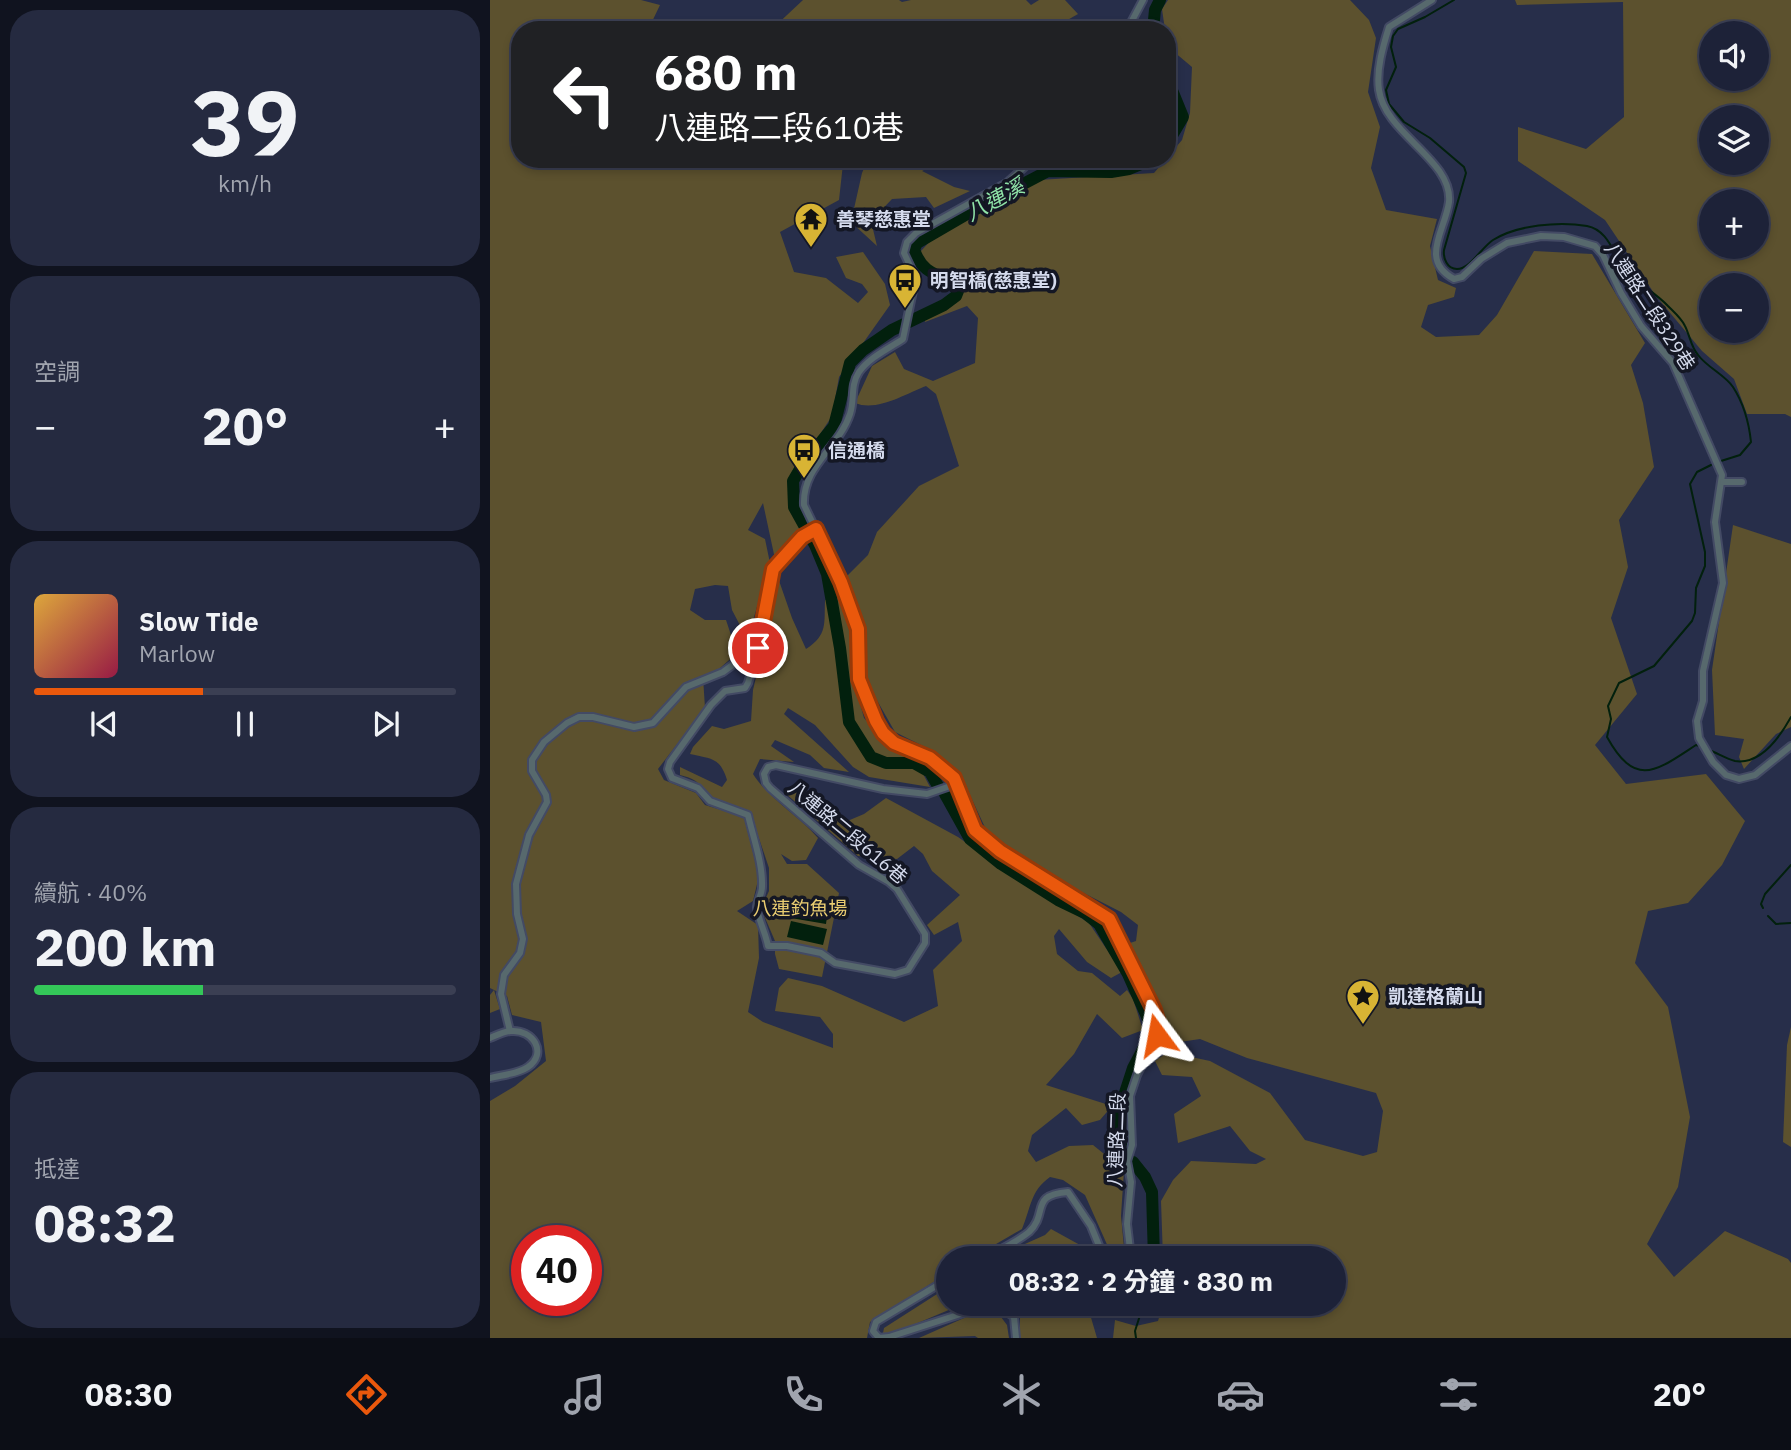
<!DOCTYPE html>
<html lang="zh-TW">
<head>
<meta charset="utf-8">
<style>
  body { margin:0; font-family:"IBM Plex Sans","Noto Sans TC",sans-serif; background:#252a40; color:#f1f3f6; height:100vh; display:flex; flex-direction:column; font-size:26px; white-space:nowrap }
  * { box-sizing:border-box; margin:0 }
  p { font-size:23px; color:#a0a4ae }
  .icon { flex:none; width:38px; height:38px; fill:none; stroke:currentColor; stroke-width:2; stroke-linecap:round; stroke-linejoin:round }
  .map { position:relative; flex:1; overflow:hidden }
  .details { display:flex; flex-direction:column; gap:10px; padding:10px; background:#10131f; width:490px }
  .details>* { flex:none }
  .banner { position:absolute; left:21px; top:21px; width:665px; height:147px; border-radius:28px; box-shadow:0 4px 10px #0003,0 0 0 2px #3b3f53; background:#202124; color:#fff; overflow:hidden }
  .tools { position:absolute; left:1209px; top:21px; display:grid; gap:14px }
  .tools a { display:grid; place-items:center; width:70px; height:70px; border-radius:50%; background:#1d2238; box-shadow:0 4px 10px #0003,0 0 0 2px #3b3f53; font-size:35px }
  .speed { position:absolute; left:21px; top:1225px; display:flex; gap:14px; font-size:35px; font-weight:700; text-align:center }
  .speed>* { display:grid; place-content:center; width:91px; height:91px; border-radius:50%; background:#1d2238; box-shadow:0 4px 10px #0003,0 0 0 2px #3b3f53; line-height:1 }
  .speed .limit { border:10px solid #d22; background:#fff; color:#111 }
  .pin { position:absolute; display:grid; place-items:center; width:60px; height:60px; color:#fff; margin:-30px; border:4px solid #fff; border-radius:50%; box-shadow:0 2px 7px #0007 }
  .me { position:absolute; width:77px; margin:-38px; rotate:347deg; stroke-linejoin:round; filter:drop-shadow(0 0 5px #0008) }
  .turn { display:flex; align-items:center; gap:24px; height:147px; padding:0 28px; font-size:32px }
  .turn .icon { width:91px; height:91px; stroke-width:2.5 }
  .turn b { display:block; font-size:49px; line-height:60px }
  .big { font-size:52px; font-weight:700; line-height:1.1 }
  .details .card { flex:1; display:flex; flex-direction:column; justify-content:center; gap:10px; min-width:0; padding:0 24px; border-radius:28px; background:#252a40 }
  .details .dial { align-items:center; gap:0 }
  .dial b { font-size:91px; line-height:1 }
  .song { display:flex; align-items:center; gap:21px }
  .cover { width:84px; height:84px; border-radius:10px; background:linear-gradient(135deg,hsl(40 70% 55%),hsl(340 70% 35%)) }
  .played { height:7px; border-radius:4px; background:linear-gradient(90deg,#ea580c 40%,#3b3f53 40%) }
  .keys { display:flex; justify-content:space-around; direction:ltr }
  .heat { display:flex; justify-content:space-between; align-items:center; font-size:38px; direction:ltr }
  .charge { height:10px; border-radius:5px; background:linear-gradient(90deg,#34c759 40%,#3b3f53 0) }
  .trip { position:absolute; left:446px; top:1246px; width:410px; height:70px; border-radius:35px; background:#1d2238; box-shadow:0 4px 10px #0003,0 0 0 2px #3b3f53; font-weight:700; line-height:70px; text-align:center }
  .dock { display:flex; height:112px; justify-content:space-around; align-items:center; background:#0c0e16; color:#a0a4ae }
  .dock .icon { width:49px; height:49px }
  .dock .selected { color:#ea580c }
  .dock b { font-size:32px; color:#f1f3f6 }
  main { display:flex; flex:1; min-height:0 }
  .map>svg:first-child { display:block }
</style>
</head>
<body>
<main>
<section class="details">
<div class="card dial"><b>39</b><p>km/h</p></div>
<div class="card"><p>空調</p>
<div class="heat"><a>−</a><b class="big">20°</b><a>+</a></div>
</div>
<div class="card">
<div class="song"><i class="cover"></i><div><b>Slow Tide</b><p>Marlow</p></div></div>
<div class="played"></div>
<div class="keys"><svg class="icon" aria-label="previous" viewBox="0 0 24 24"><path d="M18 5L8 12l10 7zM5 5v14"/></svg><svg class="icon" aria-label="pause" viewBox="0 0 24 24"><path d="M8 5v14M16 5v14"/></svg><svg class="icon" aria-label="next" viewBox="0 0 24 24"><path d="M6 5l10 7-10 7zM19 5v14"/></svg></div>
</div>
<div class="card"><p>續航 · 40%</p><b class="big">200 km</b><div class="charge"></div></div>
<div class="card"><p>抵達</p><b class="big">08:32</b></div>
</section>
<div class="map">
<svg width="1301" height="1338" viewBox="0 0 1301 1338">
  <rect width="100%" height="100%" fill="#272e4a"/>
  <g fill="#5c512e" fill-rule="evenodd">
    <path d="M0,0H151L170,5L158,30H30V159H314L353,164L349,200L290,232L304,272L336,278L368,303L378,292L372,284L356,278L346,257L373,252L395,284L400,305L349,377L342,416L307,469L298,506L312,533L285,559L273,503L258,530L275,539L281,568L275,579L255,648L254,633L242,610L238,586L225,585L205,589L200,610L215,620H236L247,653L229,669L213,677L215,708L168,769L174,780L206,793L215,805L254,817L269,876L263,901L247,911L268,925L269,958L258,1012L273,1022L343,1048V1034L330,1017L285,1011L289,988L298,978L332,986L414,1022L448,1006L443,970L472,941L468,922L444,935L437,925L470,895L442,871L433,854L424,846L407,859L368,856L295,793L305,788L355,822L374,814L396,798L468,837L509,866L599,923L632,972L621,978L597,962L569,929L564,936L567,954L588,971L602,973L630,996L637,990L643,999L653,1030L632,1038L607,1014L584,1054L556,1085L622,1106L610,1120L592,1125L576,1108L542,1135L538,1151L546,1162L579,1146L603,1145L634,1170L631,1216L635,1258H623L595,1195L573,1180L560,1177C540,1191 541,1208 532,1229L482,1258H458V1273L380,1322L377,1338H0V1101L25,1086L56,1061L51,1022L22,1015L17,996L4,990L10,1009L0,1013V995L4,990L0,988ZM37,1241H96V1300H37Z"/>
    <path d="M313,0H409L412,2L421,0H536L541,5L549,0H575L588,14L567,26L559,20L531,26L529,30H281Z"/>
    <path d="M678,0H860L879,20L886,38L878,92L890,127L881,168L896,210L947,219L940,246L948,280L966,288L964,297L938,305L931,327L946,337L989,335L1007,315L1044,251L1102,254L1155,343L1141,365L1153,403L1164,467L1129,520L1138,567L1121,618L1147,694L1105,745L1136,784L1216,774L1255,821L1232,865L1198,903L1158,911L1145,963L1178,1007L1200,1117L1188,1187L1157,1244L1184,1277L1235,1231L1298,1259L1301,1263V1338H623L625,1320L646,1326L668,1321L673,1304H844V1258H673L671,1201L683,1180L701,1161L766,1164L776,1159L760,1151L740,1126L688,1143L684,1114L711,1096L702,1077L672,1075L665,1061L678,1052L720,1061L780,1093L815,1140L873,1156L887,1152L893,1111L886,1093L757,1058L710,1039L683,1043L679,1028L637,944L646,941L648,925L631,912L572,882L499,836L472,778L443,751L405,732L376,681L377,638L357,576L378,555L387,532L429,486L469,466L446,394L436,386C415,394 387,412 365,403L382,366L405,352L414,369L443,381L485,363L488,318L477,306L435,322V319L469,299L473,290C459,278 439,277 429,261L431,251L444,237L527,195L548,180L664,173L692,140L700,113L702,67L677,46V30H675L672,9Z"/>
    <path d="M1025,0H1301V417L1295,414H1257L1244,379L1212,351L1166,296L1115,220L1028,161V127L1096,149L1134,117L1133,2L1027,5ZM1222,33H1267V79H1222ZM1222,117H1267V163H1222ZM1222,201H1267V247H1222ZM1222,285H1267V331H1222Z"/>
    <path d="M378,159H454L432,171L464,187L480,191L444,208L436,197L402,199L381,221L387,246L361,222L372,173Z"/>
    <path d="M1243,525L1301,544V727L1286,734L1254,769L1249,757L1254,739L1225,735L1222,670Z"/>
    <path d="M286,572L302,618L316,649C338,635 334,623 335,600L350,597L364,646L363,678L374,718L402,748L423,755L440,787L379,777L363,767L325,725L298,708L294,714L359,772L334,768L320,755L285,740L281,746L304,762L270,759L263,774C279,799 308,815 328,838L316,860L302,861L291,854L297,864H317L349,893L332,977L289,969L285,954V941L273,913V904L279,891V868L260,812C248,806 234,803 222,797C207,788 215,781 190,775V767L232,787L237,780C230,757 221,759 200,754L203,747L222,726L234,729L261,721L263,690L278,627Z"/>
    <path d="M1301,1027V1147L1293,1142L1297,1045Z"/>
    <path d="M561,1229L590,1245V1258H504L555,1235Z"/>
    <path d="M458,1287V1304H473L392,1338L394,1328Z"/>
    <path d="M519,1304H597L607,1338H530V1317Z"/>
    <path d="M492,1310L508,1313L517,1325L519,1338H488L485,1336L429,1338Z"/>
  </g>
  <g fill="#02200d">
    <path d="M304,902L338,909L336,924L301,918Z"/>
    <path d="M301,921L337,929L333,945L297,937Z"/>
  </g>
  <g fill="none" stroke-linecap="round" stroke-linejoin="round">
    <g stroke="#02200d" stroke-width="2">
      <path d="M964,0L935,17L908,29L903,36L901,47L906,67L896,90L899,104L914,122L940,138L974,167L976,173L954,250C953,258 957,269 967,269C980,269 992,247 1003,240C1027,225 1069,221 1097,226C1118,230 1123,253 1134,268C1146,283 1165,292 1178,306C1184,312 1192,319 1195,326C1200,336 1201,347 1208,355C1218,368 1235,375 1243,387C1254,404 1259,423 1261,442L1250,455L1231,461"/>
      <path d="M1210,746L1206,745C1166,771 1146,789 1117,737L1121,719L1118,706L1129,683L1164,666L1202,621L1205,613L1206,588L1215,566V552L1200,484L1207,472L1221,465"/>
      <path d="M1219,750C1227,753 1237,759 1245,761C1271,765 1291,735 1301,717"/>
      <path d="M1273,908L1271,904L1275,894L1301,865"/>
      <path d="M1278,916L1286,924L1301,923"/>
      <path d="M585,1306H606"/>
      <path d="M616,1306L643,1312L653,1308"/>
      <path d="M646,1338L645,1331L652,1309"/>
    </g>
    <g stroke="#02200d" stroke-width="12">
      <path d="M663,30L665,10L670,0"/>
      <path d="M677,78L693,117L677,144"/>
      <path d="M448,786L440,772L424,763H396L381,757L359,722L350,648L337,574L325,545L304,507L303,481L313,464L344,426L360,363L373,350L402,330L454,305L466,296L468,291L466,283C445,274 431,272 424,249L427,243L482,211L558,171L621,172L639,169L663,159"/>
      <path d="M455,794L480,839L511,864L568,900L595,913L609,924L638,974L662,1028L659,1038L643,1068L630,1108L627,1127L638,1155"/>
      <path d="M643,1162L655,1177L662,1192L664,1258"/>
      <path d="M653,1308L658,1304"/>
    </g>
    <defs>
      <g id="minor">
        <path d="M942,0L899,27C893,46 886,70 889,90C895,134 963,160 959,202C955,231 929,260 964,279L972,277L991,259L1017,243L1051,236L1074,237L1105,246L1113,255L1131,293L1151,326L1183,363L1232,475L1225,522L1233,583L1213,671V701L1207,721L1209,738L1223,762L1236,775L1249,779L1265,775L1301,746"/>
        <path d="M637,30L653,0"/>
        <path d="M543,159L518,182L426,233L417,242L414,253L423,272L424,286L413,339C398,349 380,357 369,372C360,386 365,399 360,414C349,448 312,466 314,505L351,582L368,629L369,679L386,721L393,733L404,743L440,758L464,778L485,830L510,851L619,919L664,1010L668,1023L667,1035L647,1075L640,1096L642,1145L637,1161L641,1182L637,1224L641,1258"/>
        <path d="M1233,482H1252"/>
        <path d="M326,529L312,537L283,569L272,616V635L258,683L255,688L235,691L221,705L180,762L178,769L182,778L208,788L220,801L258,815C263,837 273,864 272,887C272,894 267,901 267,908C268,919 276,934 278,946H297L331,953L345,963L405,974L418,970L435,943V934L407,889L399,882L369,865L280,788L276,783L274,774L278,767L286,765L393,789L437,794L466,784"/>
        <path d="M20,1031L11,994L14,975L30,953L33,939L27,914L26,884L39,835L57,802L56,795L42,771V760L54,742L77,723L89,717H103L144,727L163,723L196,687L233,672L256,655L270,627"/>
        <path d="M0,1038C7,1035 15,1031 21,1031C43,1029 58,1053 38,1067C28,1074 12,1075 0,1078"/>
        <path d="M495,1258C509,1250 527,1242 539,1232C559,1213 539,1195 578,1192L601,1226L614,1258"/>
        <path d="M458,1279L386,1322L383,1331L389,1338L399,1337L483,1310L509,1306L524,1317L526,1338"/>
      </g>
    </defs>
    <use href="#minor" stroke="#434a64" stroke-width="10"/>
    <use href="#minor" stroke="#57696d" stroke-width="6"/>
  </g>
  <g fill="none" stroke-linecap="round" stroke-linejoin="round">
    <defs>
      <path id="route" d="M268,648L283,569L312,537L326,529L351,582L368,629L369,679L386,721L393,733L404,743L440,758L464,778L485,830L510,851L619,919L664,1010L668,1023L667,1035"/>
    </defs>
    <use href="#route" stroke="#983908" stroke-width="18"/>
    <use href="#route" stroke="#ea580c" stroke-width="12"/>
  </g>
  <defs>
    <symbol id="temple-pin" viewBox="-11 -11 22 30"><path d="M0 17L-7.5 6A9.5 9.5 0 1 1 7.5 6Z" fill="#d8b434" stroke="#141724"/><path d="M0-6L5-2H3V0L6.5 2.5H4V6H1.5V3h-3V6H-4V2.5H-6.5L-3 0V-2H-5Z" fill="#111"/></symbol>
    <symbol id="bus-pin" viewBox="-11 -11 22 30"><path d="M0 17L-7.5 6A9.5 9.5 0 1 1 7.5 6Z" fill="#d8b434" stroke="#141724"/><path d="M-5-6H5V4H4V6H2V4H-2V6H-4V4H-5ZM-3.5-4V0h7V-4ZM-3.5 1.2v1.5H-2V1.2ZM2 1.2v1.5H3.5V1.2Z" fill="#111"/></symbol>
    <symbol id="sight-pin" viewBox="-11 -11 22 30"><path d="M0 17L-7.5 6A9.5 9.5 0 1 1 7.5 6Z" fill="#d8b434" stroke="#141724"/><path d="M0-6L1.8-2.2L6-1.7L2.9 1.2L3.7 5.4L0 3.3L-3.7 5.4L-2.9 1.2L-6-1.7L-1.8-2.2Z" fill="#111"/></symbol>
  </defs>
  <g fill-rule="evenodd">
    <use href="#temple-pin" x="302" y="200" width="38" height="52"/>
    <use href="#bus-pin" x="396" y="261" width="38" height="52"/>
    <use href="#bus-pin" x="295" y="431" width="38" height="52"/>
    <use href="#sight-pin" x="854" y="977" width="38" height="52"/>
  </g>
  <g text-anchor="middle" stroke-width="7" stroke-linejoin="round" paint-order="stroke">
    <g font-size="19" font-weight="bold" fill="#d5dbed" stroke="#141724" text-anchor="start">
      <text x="346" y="226">善琴慈惠堂</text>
      <text x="440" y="287">明智橋(慈惠堂)</text>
      <text x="338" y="457">信通橋</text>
      <text x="898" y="1003">凱達格蘭山</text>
    </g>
    <g font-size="19" fill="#d5dbed" stroke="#141724">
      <text transform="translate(1160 306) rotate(57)" y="7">八連路二段329巷</text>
      <text transform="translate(358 832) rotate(40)" y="7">八連路二段616巷</text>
      <text transform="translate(626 1140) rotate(-88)" y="7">八連路二段</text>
    </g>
    <g font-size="19" fill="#eacd71" stroke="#141724">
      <text x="310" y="915">八連釣魚場</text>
    </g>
    <g font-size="21" font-style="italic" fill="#90e4a8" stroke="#141724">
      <text transform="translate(505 200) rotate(-29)" y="7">八連溪</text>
    </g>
  </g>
</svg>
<div class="tools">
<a><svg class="icon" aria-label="sound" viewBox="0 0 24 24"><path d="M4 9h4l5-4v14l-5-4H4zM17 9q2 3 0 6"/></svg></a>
<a><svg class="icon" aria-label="layers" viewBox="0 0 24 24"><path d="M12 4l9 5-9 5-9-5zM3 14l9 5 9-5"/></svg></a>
<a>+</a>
<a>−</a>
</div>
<div class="speed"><div class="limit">40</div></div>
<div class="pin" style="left:268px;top:648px;background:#d93025"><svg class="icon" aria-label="arrive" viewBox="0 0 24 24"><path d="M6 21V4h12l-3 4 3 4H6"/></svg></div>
<svg class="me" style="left:667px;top:1035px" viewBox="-20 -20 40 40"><path d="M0-17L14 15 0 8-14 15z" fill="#ea580c" stroke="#fff" stroke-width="4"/></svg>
<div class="trip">08:32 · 2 分鐘 · 830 m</div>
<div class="banner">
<div class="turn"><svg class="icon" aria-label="left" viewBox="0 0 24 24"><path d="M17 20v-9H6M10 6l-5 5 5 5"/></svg><div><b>680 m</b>八連路二段610巷</div></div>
</div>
</div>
</main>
<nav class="dock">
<b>08:30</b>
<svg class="icon selected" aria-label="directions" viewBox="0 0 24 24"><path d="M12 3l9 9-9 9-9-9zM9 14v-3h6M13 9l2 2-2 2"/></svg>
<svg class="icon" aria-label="music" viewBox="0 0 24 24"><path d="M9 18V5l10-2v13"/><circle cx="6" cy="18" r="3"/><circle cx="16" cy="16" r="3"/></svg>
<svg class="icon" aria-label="phone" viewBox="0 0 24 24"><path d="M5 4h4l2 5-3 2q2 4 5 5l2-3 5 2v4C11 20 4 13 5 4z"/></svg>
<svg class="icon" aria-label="climate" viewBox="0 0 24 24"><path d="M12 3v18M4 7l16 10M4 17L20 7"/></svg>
<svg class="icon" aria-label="car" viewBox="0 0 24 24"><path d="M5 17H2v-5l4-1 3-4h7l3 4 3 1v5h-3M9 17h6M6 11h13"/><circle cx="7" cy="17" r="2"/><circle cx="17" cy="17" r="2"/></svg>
<svg class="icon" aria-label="filters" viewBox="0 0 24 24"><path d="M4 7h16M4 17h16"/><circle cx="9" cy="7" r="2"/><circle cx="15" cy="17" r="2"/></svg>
<b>20°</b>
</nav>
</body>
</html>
